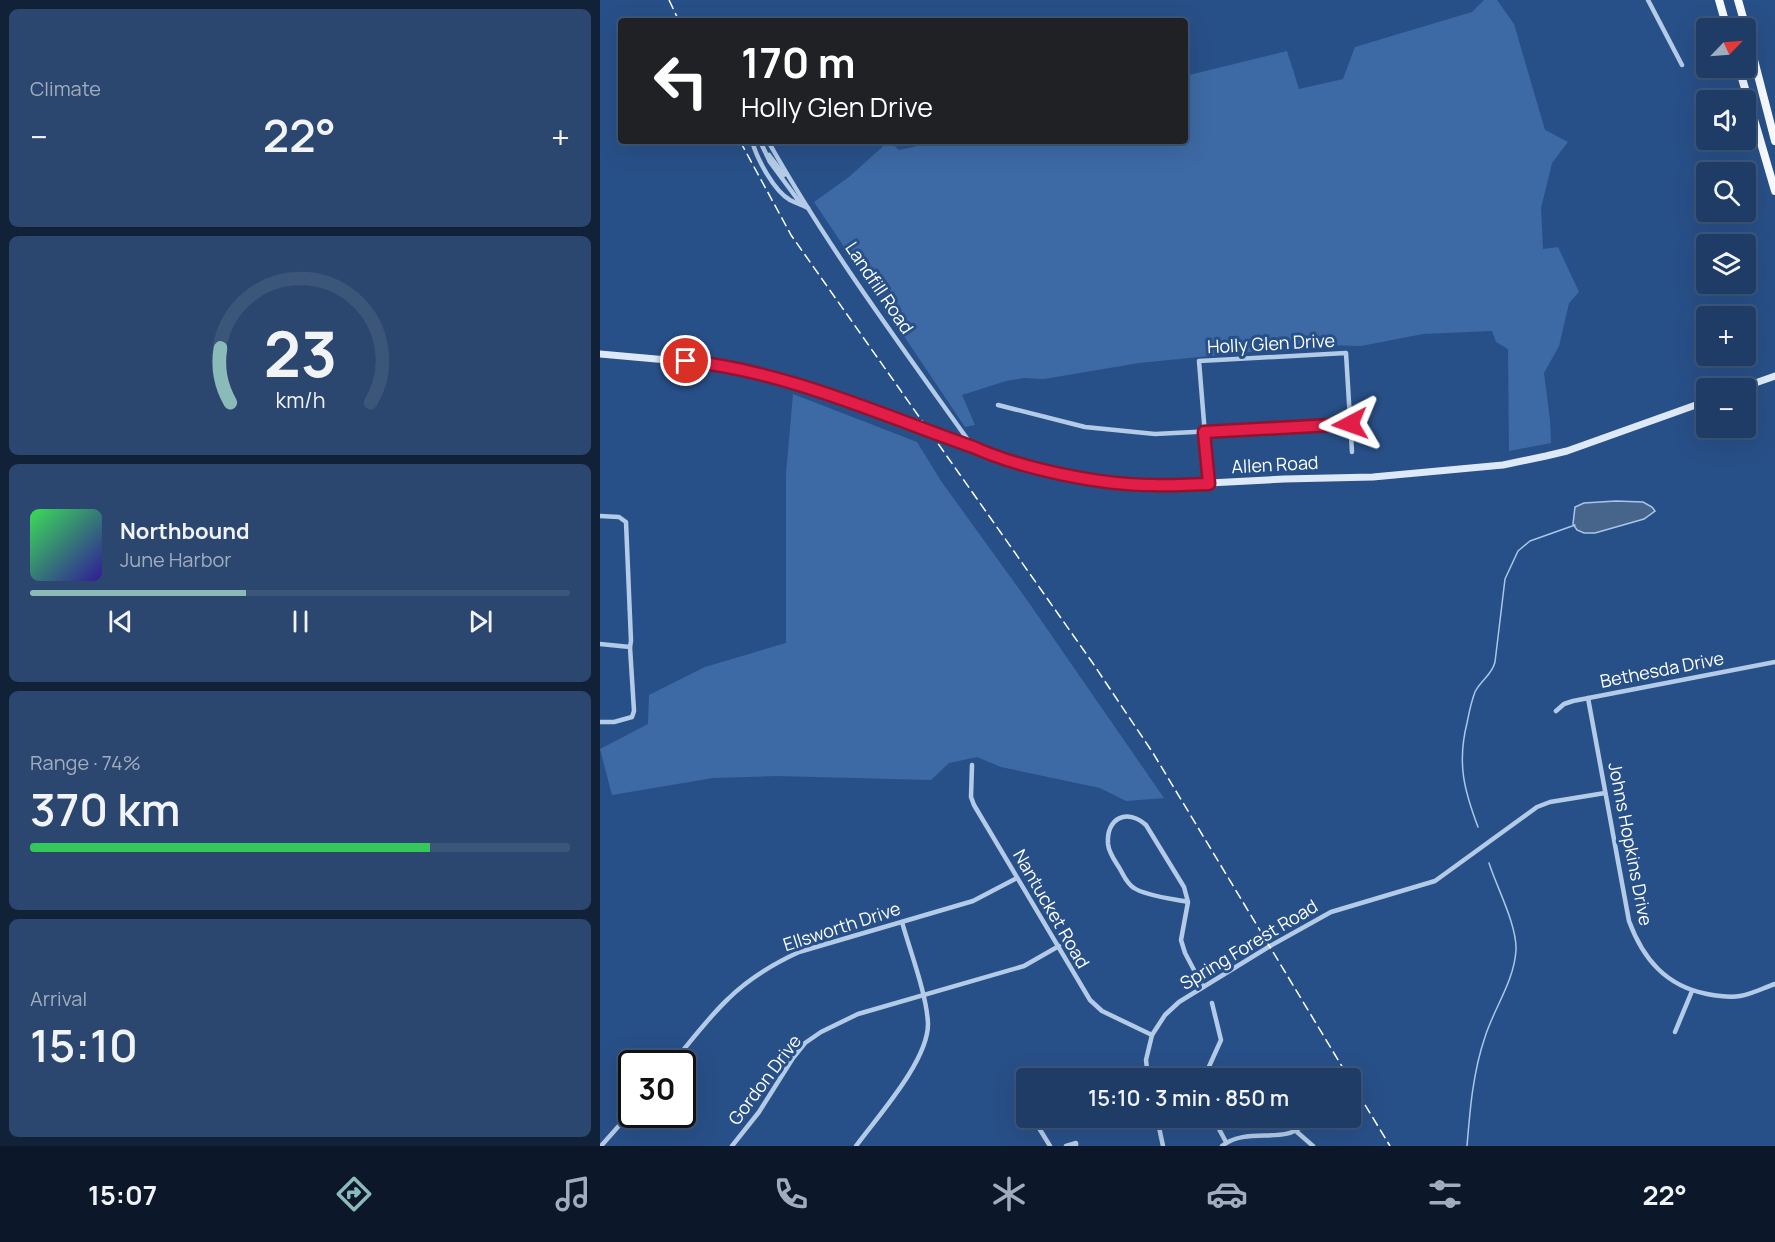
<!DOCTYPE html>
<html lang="en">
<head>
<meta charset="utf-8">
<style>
  body { margin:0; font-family:Manrope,sans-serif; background:#2b476f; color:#f1f3f6; height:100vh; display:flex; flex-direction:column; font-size:22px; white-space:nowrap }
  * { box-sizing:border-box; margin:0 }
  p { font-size:20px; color:#a1adbf }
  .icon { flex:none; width:33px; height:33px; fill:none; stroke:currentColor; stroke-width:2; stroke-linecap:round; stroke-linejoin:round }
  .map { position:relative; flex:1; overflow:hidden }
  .details { display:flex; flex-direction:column; gap:9px; padding:9px; background:#102138; width:600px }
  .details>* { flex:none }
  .guide { position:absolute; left:18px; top:18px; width:570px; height:126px; border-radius:6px; box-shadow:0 6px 24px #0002,0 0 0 2px #3c567a; background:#202124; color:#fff; overflow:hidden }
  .needle { width:39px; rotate:65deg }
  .fabs { position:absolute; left:1096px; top:18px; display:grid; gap:12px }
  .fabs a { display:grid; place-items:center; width:60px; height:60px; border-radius:6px; background:#1e3c66; box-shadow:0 6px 24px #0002,0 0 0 2px #3c567a; font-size:30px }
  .speed { position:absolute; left:18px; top:1050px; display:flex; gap:12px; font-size:30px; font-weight:700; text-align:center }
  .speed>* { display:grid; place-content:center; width:78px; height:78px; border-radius:50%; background:#1e3c66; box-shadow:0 6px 24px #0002,0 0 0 2px #3c567a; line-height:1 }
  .speed .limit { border:3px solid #111; border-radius:9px; background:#fff; color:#111 }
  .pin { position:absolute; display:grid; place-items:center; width:51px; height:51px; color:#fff; margin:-26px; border:3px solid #fff; border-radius:50%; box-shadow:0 2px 6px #0007 }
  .me { position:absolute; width:66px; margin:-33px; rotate:266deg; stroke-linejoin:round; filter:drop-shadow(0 0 4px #0008) }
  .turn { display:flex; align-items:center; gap:21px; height:126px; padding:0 24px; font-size:27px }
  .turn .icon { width:78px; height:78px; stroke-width:2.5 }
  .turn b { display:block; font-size:42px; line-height:51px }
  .big { font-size:45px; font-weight:600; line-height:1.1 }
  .details .widget { flex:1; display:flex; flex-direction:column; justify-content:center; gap:9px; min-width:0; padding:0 21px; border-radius:9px; background:#2b476f }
  .details .dial { align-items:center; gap:0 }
  .dial svg { height:156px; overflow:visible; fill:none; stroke:#3c567a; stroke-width:7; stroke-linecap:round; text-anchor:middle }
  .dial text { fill:#f1f3f6; stroke:none }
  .song { display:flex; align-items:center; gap:18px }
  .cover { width:72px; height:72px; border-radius:9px; background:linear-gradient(135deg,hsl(130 70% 55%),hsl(250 70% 35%)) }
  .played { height:6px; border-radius:3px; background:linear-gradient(90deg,#8bbbb9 40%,#3c567a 40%) }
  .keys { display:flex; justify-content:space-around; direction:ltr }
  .heat { display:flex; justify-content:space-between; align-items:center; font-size:33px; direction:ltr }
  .charge { height:9px; border-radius:4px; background:linear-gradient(90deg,#34c759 74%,#3c567a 0) }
  .trip { position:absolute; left:416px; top:1068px; width:345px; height:60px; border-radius:6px; background:#1e3c66; box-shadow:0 6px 24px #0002,0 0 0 2px #3c567a; font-weight:600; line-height:60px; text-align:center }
  .dock { display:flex; height:96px; justify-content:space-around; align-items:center; background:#0c1829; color:#a1adbf }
  .dock .icon { width:42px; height:42px }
  .dock .active { color:#8bbbb9 }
  .dock b { font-size:27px; color:#f1f3f6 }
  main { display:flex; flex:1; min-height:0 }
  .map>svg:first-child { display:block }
</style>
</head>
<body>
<main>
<section class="details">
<div class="widget"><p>Climate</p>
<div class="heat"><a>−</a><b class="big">22°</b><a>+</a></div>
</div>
<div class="widget dial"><svg viewBox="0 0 100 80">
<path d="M14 69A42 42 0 1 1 86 69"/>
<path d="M14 69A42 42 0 0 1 9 41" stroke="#8bbbb9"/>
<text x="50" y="56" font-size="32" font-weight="700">23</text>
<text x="50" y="72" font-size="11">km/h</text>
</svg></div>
<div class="widget">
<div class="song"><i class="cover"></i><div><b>Northbound</b><p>June Harbor</p></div></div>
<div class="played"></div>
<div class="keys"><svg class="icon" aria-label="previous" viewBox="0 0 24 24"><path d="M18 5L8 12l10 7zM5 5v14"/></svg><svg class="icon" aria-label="pause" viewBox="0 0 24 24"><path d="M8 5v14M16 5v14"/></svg><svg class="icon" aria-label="next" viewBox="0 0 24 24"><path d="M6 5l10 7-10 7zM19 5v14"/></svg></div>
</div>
<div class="widget"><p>Range · 74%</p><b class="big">370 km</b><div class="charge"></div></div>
<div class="widget"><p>Arrival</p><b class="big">15:10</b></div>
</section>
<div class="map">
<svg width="1175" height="1146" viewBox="0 0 1175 1146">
  <rect width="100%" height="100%" fill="#285088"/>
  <g fill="#3d6aa4">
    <path d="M884,0H897L914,24L945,130L968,142L952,163L941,208L943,249L958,247L979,292L969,303L959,346L944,373L950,420L951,443L909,451L908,349L896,342L892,331L823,334L761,346L721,345L539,363L444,379L424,378L406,381L362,395L375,425L365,427L214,202L249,177L289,141L299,150L340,141H585V76L687,51L699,89L743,79L755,47L872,12Z"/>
    <path d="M193,394L317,442L341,481L427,600L564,798L526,801L500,788L401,767L377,757L349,763L331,780L177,776L113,778L12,795L0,749L48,724L49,695L105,667L186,643V474Z"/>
  </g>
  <path fill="#47648b" stroke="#a9c6e9" stroke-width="1.5" d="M1016,501L1043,502L1052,507L1055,511L1044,519L995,533H984L977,530L973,524L975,507L984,503Z"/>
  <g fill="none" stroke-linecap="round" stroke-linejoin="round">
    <g stroke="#a9c6e9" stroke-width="1.5">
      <path d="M878,827C864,790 857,763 867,723C869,713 871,702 875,692C881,680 892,675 895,662L905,579L918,551L930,541L975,525"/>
      <path d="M867,1146C870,1109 873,1072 885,1037C894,1008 914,982 916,950C917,925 897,888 889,863"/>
    </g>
    <g stroke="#b4cbe8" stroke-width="4.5">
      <path d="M1048,0L1082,65"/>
      <path d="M152,141C157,159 174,191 190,200C196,203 202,205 208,208"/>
      <path d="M160,141L170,162L201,204"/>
      <path d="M168,141C228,248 302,347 373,447"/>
      <path d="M169,155L184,175"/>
      <path d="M398,405L485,427L555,434L750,424"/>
      <path d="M609,484L599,361L746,353L752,452"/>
      <path d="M0,516L19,517L26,522L31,641L30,647"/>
      <path d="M0,644L30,647L34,711L32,717L14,722H0"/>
      <path d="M988,698L1029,921C1043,959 1066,986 1107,994C1118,996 1129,998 1140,996C1152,994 1163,988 1175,984"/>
      <path d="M956,711L964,704L973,701L1175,662"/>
      <path d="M372,765L371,797L374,805L490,1000L502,1011L552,1035"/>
      <path d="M588,902C574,899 546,896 534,888C527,884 524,876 520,869C516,862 509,854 508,844C506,818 527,808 546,825L584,887L588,902L581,940L585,953L603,987"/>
      <path d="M1075,1032L1092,991"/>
      <path d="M72,1064C90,1042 108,1018 128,999C148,979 173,964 199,952L373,901L417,878"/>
      <path d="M548,1078L546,1060L552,1035L565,1015L579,1002L670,946L731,912L835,881L937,807L950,802L1005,793"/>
      <path d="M609,1078L607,1071L621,1040L612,1003"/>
      <path d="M557,1118L563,1146"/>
      <path d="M616,1118L619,1129L626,1142"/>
      <path d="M439,1128L450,1146"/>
      <path d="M697,1132L713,1146"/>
      <path d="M1,1146L32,1111"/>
      <path d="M132,1146L159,1112L193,1058L205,1043L221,1032L258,1014L424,966L459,946"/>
      <path d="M256,1146C278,1116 328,1061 328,1024C327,995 310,951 302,922"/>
      <path d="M466,1146L476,1143V1146"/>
      <path d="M622,1146C647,1126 684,1145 703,1125"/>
    </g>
    <g stroke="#dee9f7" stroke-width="7">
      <path d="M0,354L112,364L189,382L373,447L395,457L430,467L496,480L551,486L684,479L773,477L903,465L946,456L967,451L1107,401"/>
      <path d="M1141,388L1175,376"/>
    </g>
    <g stroke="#f7fafe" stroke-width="8">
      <path d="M1119,0L1127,28"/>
      <path d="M1138,0L1146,28"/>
      <path d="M1146,29L1175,141"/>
      <path d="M1139,68L1175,191"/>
    </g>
    <g stroke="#fff" stroke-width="1.5" stroke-dasharray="10 4.5" stroke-linecap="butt">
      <path d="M69,0L79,21"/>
      <path d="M140,141L191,235L492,662L553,753L749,1078"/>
      <path d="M750,1080L790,1146"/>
    </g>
  </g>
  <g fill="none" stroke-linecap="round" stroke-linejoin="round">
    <defs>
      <path id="route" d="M86,361C182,370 282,415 373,447C422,469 500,485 553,485C572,486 590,484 609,484L604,432L750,424"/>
    </defs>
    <use href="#route" stroke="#92132f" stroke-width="15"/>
    <use href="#route" stroke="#e11d48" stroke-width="10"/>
  </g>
  <g text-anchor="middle" stroke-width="6" stroke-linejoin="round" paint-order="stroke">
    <g font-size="18" fill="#fff" stroke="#285088">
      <text transform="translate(279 288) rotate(56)" y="6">Landfill Road</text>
      <text transform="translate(671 344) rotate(-3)" y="6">Holly Glen Drive</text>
      <text transform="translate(675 465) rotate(-3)" y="6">Allen Road</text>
      <text transform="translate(1062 670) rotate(-11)" y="6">Bethesda Drive</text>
      <text transform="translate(1030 844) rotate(79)" y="6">Johns Hopkins Drive</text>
      <text transform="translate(451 909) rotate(60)" y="6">Nantucket Road</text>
      <text transform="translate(242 927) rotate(-18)" y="6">Ellsworth Drive</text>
      <text transform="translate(649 945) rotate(-31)" y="6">Spring Forest Road</text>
      <text transform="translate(165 1080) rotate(-53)" y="6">Gordon Drive</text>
    </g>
  </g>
</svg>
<div class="fabs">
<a><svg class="needle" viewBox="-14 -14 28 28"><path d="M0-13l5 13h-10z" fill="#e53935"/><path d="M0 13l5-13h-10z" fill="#a1adbf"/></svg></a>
<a><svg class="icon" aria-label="sound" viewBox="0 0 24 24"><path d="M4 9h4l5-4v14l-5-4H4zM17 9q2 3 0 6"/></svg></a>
<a><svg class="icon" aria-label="search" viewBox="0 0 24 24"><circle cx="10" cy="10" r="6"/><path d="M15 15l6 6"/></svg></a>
<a><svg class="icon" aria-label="layers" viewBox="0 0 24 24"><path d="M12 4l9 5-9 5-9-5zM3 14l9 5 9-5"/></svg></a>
<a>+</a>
<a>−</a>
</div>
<div class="speed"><div class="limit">30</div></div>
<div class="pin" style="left:86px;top:361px;background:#d93025"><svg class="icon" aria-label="arrive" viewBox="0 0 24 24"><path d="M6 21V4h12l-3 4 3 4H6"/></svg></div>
<svg class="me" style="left:750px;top:424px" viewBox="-20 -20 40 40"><path d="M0-17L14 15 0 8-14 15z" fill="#e11d48" stroke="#fff" stroke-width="4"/></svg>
<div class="trip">15:10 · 3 min · 850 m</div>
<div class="guide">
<div class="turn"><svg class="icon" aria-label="left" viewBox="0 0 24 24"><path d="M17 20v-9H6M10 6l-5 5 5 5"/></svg><div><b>170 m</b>Holly Glen Drive</div></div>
</div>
</div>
</main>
<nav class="dock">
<b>15:07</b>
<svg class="icon active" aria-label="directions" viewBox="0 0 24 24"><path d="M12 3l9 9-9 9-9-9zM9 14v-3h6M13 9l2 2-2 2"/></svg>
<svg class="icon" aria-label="music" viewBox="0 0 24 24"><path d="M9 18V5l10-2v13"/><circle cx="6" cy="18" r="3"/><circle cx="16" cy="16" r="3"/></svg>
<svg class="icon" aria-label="phone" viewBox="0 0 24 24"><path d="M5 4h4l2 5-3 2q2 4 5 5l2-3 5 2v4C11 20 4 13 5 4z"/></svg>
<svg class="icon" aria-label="climate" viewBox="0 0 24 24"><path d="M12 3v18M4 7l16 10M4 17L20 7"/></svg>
<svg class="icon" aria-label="car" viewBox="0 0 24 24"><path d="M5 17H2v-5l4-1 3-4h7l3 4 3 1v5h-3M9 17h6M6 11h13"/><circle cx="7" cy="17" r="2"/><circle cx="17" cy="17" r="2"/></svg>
<svg class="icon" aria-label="filters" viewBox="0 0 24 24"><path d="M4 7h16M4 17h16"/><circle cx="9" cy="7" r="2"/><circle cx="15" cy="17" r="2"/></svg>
<b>22°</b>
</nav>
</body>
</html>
